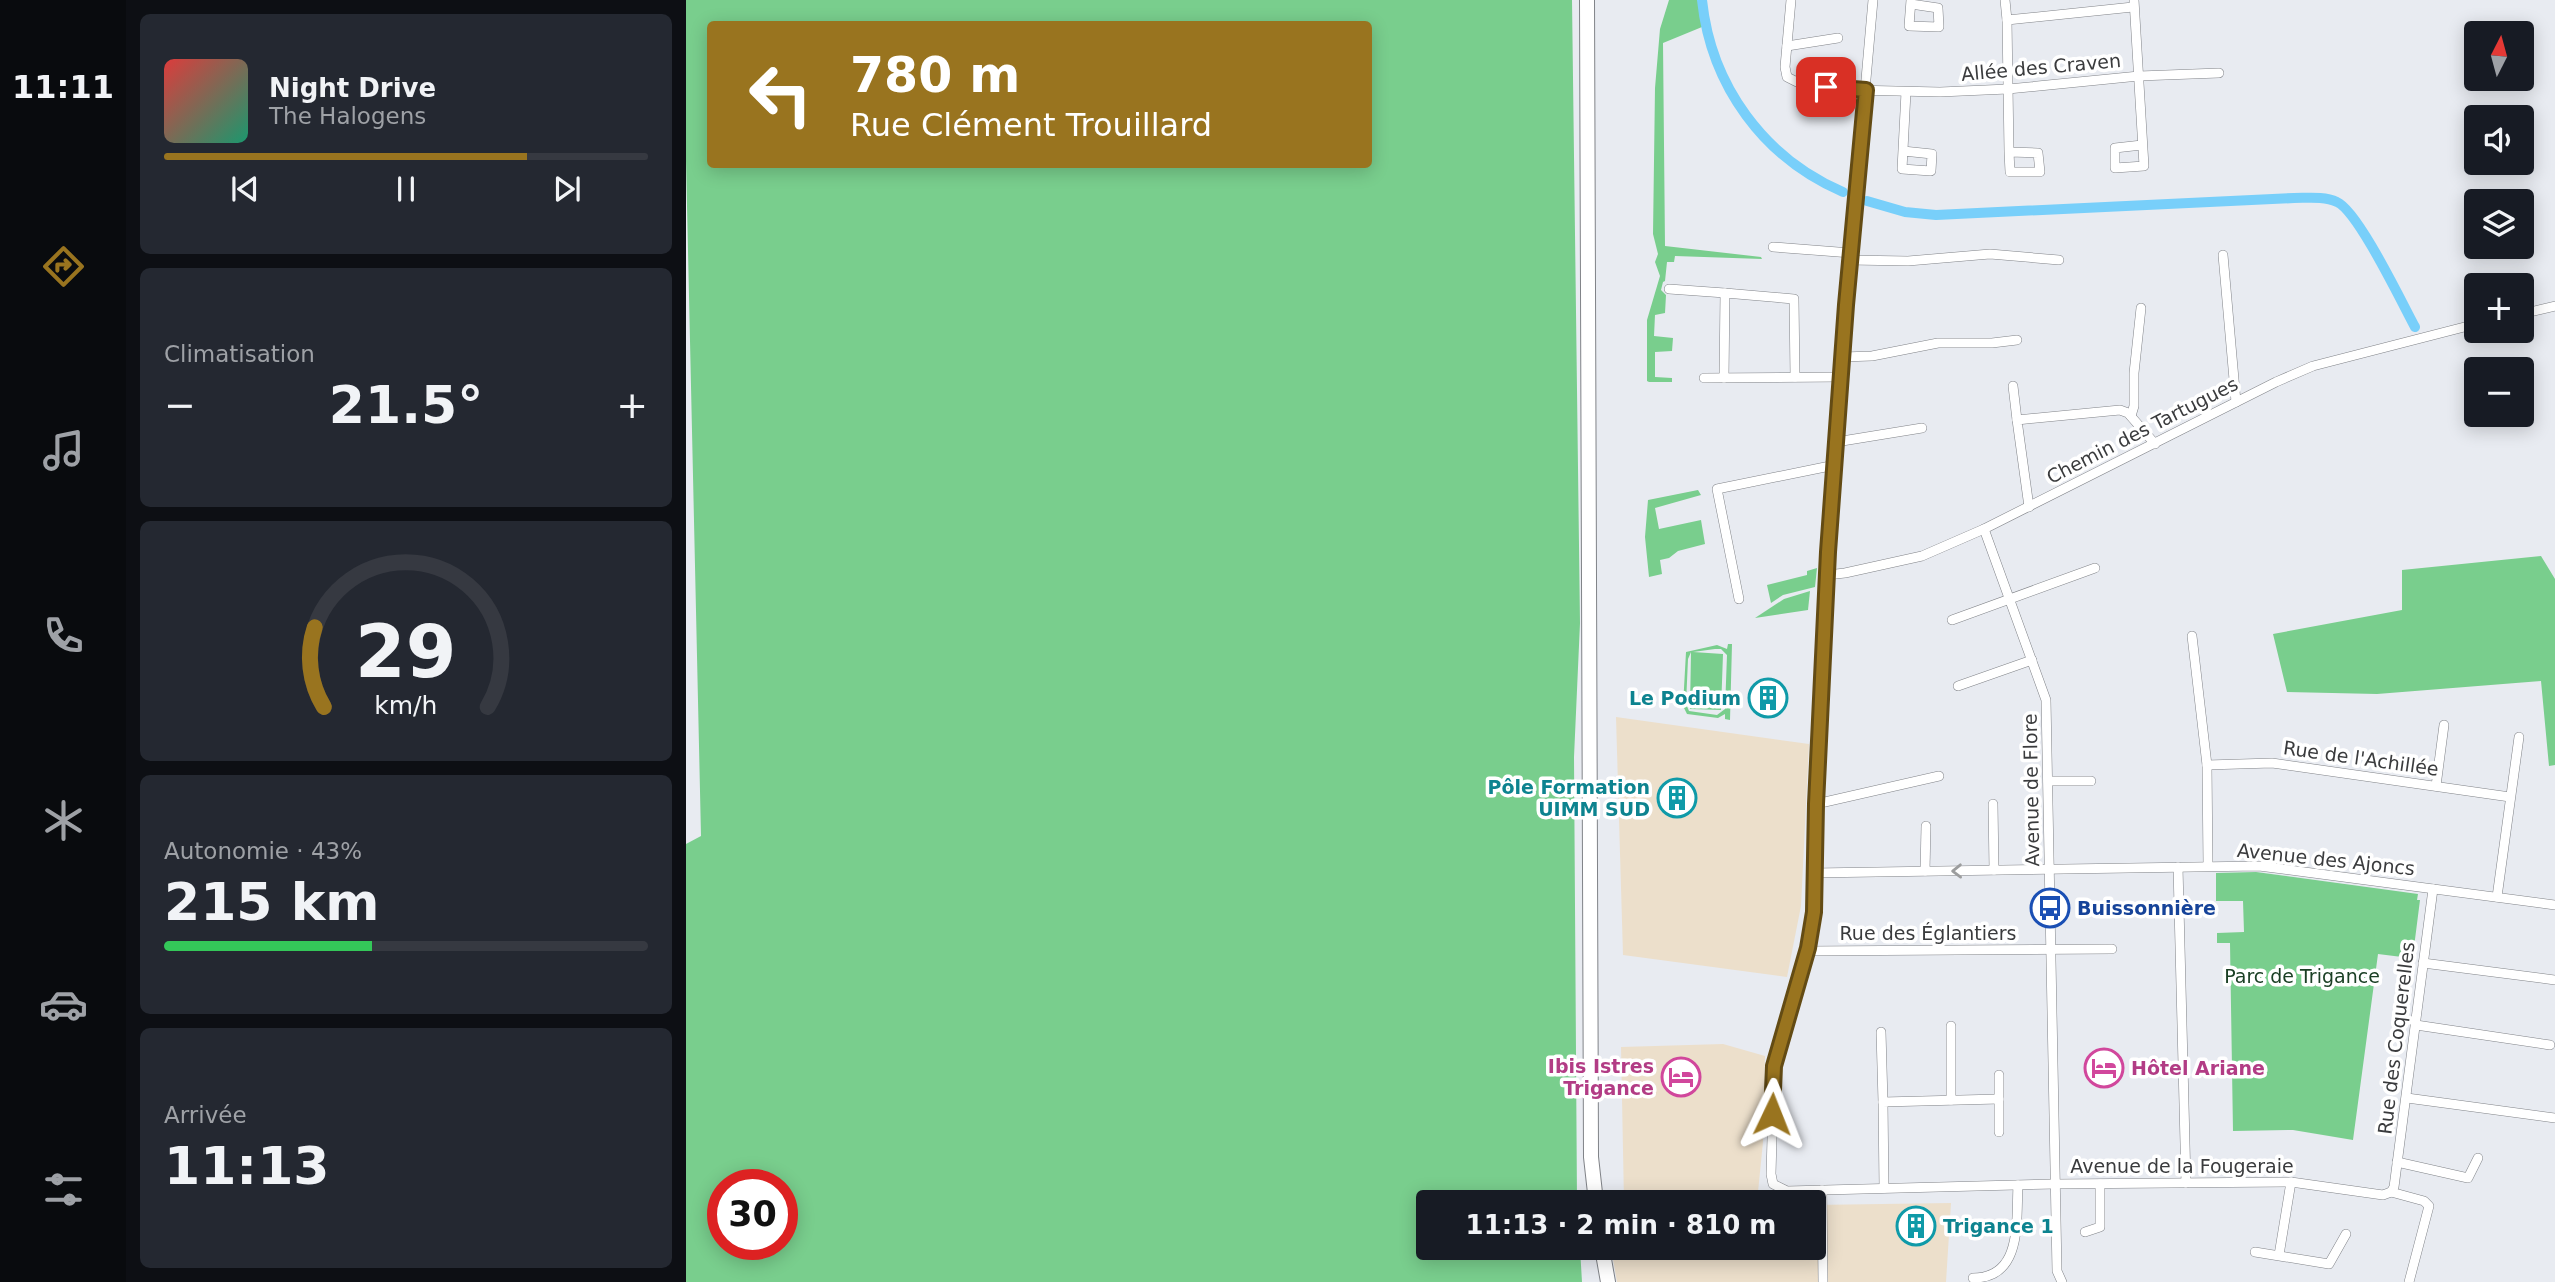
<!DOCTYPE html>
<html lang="fr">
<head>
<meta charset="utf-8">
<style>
  body { margin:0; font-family:"DejaVu Sans",sans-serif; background:#242831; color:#f1f3f6; height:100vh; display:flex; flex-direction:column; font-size:26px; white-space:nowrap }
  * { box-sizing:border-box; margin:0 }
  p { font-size:23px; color:#9ea1a6 }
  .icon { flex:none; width:38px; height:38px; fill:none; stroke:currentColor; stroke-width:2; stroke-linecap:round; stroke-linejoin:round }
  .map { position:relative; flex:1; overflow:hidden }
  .side { display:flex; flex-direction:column; gap:14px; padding:14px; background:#0d0f14; width:560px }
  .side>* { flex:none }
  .top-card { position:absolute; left:21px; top:21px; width:665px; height:147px; border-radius:7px; box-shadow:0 4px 18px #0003; background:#99741f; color:#fff; overflow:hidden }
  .needle { width:46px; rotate:6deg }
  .controls { position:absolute; left:1778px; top:21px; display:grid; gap:14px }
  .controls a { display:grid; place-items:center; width:70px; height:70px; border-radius:7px; background:#171b24; box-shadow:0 4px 18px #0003; font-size:35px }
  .speed { position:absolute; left:21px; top:1169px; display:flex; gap:14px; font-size:35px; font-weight:700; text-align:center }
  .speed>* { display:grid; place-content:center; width:91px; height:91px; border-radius:50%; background:#171b24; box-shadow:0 4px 18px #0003; line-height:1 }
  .speed .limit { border:10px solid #d22; background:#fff; color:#111 }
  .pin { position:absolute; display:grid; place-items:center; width:60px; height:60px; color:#fff; margin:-30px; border-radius:14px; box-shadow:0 4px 10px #0006 }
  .me { position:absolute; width:77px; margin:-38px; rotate:2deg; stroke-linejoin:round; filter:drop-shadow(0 0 5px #0008) }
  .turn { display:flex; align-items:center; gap:24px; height:147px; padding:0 28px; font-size:32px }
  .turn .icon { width:91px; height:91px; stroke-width:2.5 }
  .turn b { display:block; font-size:49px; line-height:60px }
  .big { font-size:52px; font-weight:600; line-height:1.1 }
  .side .tile { flex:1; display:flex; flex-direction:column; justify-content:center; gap:10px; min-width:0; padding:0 24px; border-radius:10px; background:#242831 }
  .side .dial { align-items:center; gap:0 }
  .dial svg { height:182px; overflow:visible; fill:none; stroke:#363941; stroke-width:7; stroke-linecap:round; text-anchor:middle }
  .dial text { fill:#f1f3f6; stroke:none }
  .song { display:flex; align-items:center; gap:21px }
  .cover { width:84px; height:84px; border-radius:10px; background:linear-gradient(135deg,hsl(0 70% 55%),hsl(160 70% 35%)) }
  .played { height:7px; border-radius:4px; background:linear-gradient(90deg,#99741f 75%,#363941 75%) }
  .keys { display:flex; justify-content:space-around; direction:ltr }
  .heat { display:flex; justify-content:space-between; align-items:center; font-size:38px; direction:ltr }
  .charge { height:10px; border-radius:5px; background:linear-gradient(90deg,#34c759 43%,#363941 0) }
  .trip { position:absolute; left:730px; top:1190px; width:410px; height:70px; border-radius:7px; background:#171b24; box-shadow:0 4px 18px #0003; font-weight:600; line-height:70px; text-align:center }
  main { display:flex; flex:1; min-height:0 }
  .tabs { display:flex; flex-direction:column; width:126px; justify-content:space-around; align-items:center; background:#090b0e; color:#9ea1a6 }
  .tabs .icon { width:49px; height:49px }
  .tabs .active { color:#99741f }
  .tabs b { font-size:32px; color:#f1f3f6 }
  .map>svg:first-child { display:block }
</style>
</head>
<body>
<main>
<nav class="tabs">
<b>11:11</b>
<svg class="icon active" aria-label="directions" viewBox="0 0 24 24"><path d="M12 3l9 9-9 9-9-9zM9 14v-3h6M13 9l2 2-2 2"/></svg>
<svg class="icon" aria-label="music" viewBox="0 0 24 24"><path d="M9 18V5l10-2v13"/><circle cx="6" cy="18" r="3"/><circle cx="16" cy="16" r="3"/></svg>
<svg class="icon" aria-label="phone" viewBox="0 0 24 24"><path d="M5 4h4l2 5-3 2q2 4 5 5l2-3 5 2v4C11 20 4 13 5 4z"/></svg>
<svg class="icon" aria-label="climate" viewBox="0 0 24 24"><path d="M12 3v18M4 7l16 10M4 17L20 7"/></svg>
<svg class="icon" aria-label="car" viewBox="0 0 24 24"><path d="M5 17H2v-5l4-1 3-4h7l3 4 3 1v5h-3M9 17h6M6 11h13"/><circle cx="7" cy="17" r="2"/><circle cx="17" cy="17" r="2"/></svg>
<svg class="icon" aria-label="filters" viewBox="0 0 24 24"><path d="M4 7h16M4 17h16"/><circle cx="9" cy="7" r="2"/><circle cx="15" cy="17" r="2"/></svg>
</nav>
<section class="side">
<div class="tile">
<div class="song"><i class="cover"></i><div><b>Night Drive</b><p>The Halogens</p></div></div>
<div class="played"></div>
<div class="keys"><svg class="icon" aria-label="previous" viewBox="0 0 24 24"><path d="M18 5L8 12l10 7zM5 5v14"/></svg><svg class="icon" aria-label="pause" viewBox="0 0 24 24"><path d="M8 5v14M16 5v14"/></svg><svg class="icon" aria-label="next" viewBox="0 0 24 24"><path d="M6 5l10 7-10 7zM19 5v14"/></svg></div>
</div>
<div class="tile"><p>Climatisation</p>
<div class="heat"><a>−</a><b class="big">21.5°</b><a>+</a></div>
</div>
<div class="tile dial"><svg viewBox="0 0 100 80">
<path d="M14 69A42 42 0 1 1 86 69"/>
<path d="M14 69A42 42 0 0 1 10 34" stroke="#99741f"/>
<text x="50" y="56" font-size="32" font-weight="700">29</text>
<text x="50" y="72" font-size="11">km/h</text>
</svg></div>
<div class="tile"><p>Autonomie · 43%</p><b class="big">215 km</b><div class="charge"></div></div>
<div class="tile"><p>Arrivée</p><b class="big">11:13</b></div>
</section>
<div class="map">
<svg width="1869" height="1282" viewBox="0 0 1869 1282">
  <rect width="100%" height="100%" fill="#e8ebf1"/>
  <g fill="#ecdfcb">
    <path d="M930,717L1123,744L1115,906L1101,977L937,955Z"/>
    <path d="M1037,1044L1079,1056L1077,1142L1071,1202H938L935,1047Z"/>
    <path d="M1265,1203L1260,1282H931L925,1248H1127V1205Z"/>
  </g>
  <g fill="#79ce8d" fill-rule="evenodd">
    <path d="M0,0H886L894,623L888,757L891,1202H742V1248H894L896,1282H0V844L15,836L0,161ZM24,24H682V164H24ZM37,1185H96V1244H37Z"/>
    <path d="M983,0H1013L1016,27L977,43L979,246L1075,257L1076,259L989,256L988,262H981L979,281L977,282L975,290L980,295L979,313L969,315L968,336L987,338L986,351L969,352V377L986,378V382H963L961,381V320L974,276L969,262L972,254L967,234L969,88L974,29Z"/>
    <path d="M1012,490L1015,495L969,508L973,529L1015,520L1019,544L992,551L983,558L974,560L976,574L963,577L959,537L962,500Z"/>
    <path d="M1855,556L1869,579V765L1863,766L1855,681L1691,694L1601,692L1587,634L1716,610V570Z"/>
    <path d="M1131,568L1129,587L1097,595L1085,603L1081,585L1121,575V571Z"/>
    <path d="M1124,591L1122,610L1069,618L1098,599Z"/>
    <path d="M1042,644H1046L1044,720L1039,719V714L1032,718L1001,714L997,706L1000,652L1031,645L1041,649ZM1029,649H1035L1041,655L1039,709L1031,715L1003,711L1000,704L1002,659L1005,652L1004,709L1035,710L1037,654L1007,652Z"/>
    <path d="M1570,872L1732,894L1731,900H1734L1727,955L1724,958L1692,954L1667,1140L1607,1130L1547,1131L1544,943H1531V933L1558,932L1557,901H1530V873Z"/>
  </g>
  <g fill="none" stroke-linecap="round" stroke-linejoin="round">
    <g stroke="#78cffa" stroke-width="10">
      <path d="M1016,0C1025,86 1078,158 1157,192"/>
      <path d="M1181,201L1219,212L1250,215L1608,198C1622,198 1638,196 1651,202C1672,211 1716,303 1729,327"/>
    </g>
    <defs>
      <g id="street">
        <path d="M1105,0L1099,67L1101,77L1113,83L1167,90L1254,92L1322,89L1453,76L1533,73"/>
        <path d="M1187,0L1160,305L1142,552L1130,804L1128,912L1122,948L1088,1066L1085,1174L1087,1184L1101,1191L1369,1184L1605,1182L1697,1195L1705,1192"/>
        <path d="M1319,0L1321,20L1323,152L1324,172H1354L1352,153L1323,152"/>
        <path d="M1448,0L1458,166L1429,168V148L1456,145"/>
        <path d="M1225,4L1252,8L1253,27L1223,26L1225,0"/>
        <path d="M1321,20L1447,7"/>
        <path d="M1101,46L1152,38"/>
        <path d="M1217,151L1246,154L1245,171L1216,169L1220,92"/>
        <path d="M1087,247L1165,253"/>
        <path d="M1537,255L1550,402"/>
        <path d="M1164,260L1222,261L1304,254L1373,260"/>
        <path d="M983,289L1039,293"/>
        <path d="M1836,314L1869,306"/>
        <path d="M1157,357L1186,356L1252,343H1306L1331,340"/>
        <path d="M1018,378L1155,377"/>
        <path d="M1038,378L1039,293L1108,299L1109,377"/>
        <path d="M1327,386L1331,420"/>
        <path d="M1445,416L1448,406V373L1455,308"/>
        <path d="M1150,442L1236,428"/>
        <path d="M1343,507L1331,420L1434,410L1442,413L1469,444"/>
        <path d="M1298,529L1360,700L1371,1271L1376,1282"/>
        <path d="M1141,575L1159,573L1236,556L1298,529L1590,382L1627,366L1790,324"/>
        <path d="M1053,599L1031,489L1149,465"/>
        <path d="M1266,620L1409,568"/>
        <path d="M1506,636L1521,765L1522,866"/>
        <path d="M1272,686L1346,660"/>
        <path d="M1521,765L1586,763L1824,797"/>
        <path d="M1362,781H1405"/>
        <path d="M1750,786L1758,725"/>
        <path d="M1130,804L1253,776"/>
        <path d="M1307,804L1308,870"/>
        <path d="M1492,867L1500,1183"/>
        <path d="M1239,871L1240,826"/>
        <path d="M1128,873L1573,866L1869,905"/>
        <path d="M1811,897L1833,737"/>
        <path d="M1121,951L1426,949"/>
        <path d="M1737,963L1869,980"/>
        <path d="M1730,1025L1864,1045"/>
        <path d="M1265,1026V1100"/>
        <path d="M1195,1032L1197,1102"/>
        <path d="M1721,1098L1869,1118"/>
        <path d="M1313,1132V1075"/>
        <path d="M1711,1162L1782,1178L1792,1158"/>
        <path d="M1198,1188L1197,1102L1313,1099"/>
        <path d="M1136,1190L1137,1282"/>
        <path d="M1705,1192L1708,1187L1747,889"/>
        <path d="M1705,1192L1738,1201L1743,1206L1723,1282"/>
        <path d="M1399,1232L1414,1227V1184"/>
        <path d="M1569,1252L1643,1264L1660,1234"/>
        <path d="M1593,1255L1605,1182"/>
        <path d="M1287,1278C1337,1278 1330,1220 1332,1185"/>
      </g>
      <g id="primary">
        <path d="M901,0L905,1157L910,1202"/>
        <path d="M916,1248L922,1282"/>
      </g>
    </defs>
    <use href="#street" stroke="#808388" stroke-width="10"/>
    <use href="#primary" stroke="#808388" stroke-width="16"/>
    <use href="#street" stroke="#fff" stroke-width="9"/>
    <use href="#primary" stroke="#fff" stroke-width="14"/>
  </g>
  <defs><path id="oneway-chevron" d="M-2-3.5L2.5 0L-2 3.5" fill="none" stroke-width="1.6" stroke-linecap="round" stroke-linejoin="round" transform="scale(1.75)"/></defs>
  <use stroke="#9c9d9e" href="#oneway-chevron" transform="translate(1271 871) rotate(179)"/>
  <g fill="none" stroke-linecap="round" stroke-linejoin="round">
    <defs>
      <path id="route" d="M1086,1114L1088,1066L1122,948L1128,912L1130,804L1142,552L1160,305L1180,90L1140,87"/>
    </defs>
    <use href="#route" stroke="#634b14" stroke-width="18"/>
    <use href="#route" stroke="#99741f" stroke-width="12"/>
  </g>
  <defs>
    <symbol id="building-ring" viewBox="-11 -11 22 22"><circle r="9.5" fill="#fff" stroke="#0f9aa8" stroke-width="1.5"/><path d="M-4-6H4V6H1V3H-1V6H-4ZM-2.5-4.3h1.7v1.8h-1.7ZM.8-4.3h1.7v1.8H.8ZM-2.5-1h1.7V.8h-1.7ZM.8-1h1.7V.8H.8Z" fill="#0f9aa8"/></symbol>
    <symbol id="bus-ring" viewBox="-11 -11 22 22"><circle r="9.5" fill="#fff" stroke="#1a4fb4" stroke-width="1.5"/><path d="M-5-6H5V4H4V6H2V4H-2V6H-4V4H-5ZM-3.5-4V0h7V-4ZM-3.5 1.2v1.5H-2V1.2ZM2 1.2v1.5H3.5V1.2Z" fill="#1a4fb4"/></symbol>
    <symbol id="hotel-ring" viewBox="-11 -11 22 22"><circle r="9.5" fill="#fff" stroke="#d1479c" stroke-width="1.5"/><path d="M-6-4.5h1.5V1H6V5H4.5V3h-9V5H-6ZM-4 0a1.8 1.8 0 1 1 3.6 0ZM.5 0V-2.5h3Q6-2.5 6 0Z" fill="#d1479c"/></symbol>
  </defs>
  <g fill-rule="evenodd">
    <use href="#building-ring" x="1060" y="676" width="44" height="44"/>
    <use href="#building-ring" x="969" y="776" width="44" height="44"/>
    <use href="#bus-ring" x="1342" y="886" width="44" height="44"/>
    <use href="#hotel-ring" x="1396" y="1046" width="44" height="44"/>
    <use href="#hotel-ring" x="973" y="1055" width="44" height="44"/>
    <use href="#building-ring" x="1208" y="1204" width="44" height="44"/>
  </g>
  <g text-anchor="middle" stroke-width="7" stroke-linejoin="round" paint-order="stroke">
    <g font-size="19" fill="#3a3b3d" stroke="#fff">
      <text transform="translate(1355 67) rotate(-5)" y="7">Allée des Craven</text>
      <text transform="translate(1456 430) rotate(-27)" y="7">Chemin des Tartugues</text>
      <text transform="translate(1675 758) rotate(8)" y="7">Rue de l'Achillée</text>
      <text transform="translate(1345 790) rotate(-91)" y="7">Avenue de Flore</text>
      <text transform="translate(1640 859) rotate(6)" y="7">Avenue des Ajoncs</text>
      <text x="1242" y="940">Rue des Églantiers</text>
      <text transform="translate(1710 1038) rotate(-83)" y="7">Rue des Coquerelles</text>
      <text x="1496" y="1173">Avenue de la Fougeraie</text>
    </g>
    <g font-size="19" font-weight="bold" fill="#0d838f" stroke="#fff" text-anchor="end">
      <text x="1055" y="705">Le Podium</text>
      <text x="964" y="794">Pôle Formation<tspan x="964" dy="22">UIMM SUD</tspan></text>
      <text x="1257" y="1233" text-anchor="start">Trigance 1</text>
    </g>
    <g font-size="19" font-weight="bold" fill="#164399" stroke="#fff" text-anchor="start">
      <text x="1391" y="915">Buissonnière</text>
    </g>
    <g font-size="19" fill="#1b4025" stroke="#fff">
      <text x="1616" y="983">Parc de Trigance</text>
    </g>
    <g font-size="19" font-weight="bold" fill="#b23c85" stroke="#fff" text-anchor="end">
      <text x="968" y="1073">Ibis Istres<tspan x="968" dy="22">Trigance</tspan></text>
      <text x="1445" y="1075" text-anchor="start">Hôtel Ariane</text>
    </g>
  </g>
</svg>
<div class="controls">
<a><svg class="needle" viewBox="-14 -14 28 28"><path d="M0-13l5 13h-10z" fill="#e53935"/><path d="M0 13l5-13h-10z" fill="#9ea1a6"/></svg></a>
<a><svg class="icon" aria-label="sound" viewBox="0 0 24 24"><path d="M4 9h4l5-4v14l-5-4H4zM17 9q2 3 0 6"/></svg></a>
<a><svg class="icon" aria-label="layers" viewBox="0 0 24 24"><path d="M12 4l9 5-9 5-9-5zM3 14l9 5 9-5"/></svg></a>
<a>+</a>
<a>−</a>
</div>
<div class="speed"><div class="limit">30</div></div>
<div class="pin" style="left:1140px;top:87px;background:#d93025"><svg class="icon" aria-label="arrive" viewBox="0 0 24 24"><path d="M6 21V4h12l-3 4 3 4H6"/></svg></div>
<svg class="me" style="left:1086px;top:1114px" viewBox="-20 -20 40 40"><path d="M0-17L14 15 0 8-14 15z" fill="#99741f" stroke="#fff" stroke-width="4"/></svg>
<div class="trip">11:13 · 2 min · 810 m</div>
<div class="top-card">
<div class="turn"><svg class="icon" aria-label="left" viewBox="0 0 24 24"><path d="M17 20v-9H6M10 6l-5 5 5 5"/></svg><div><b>780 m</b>Rue Clément Trouillard</div></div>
</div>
</div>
</main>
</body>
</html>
